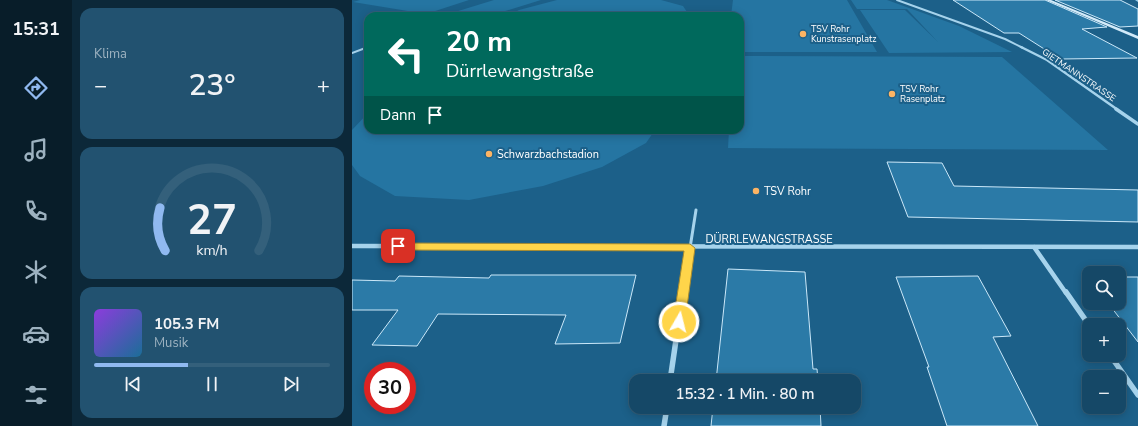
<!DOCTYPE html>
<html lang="de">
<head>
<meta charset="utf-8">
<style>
  body { margin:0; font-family:"Nunito Sans",sans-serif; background:#225270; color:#f1f3f6; height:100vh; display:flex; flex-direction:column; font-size:15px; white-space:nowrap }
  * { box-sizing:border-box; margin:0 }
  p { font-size:13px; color:#9db2c0 }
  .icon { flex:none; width:22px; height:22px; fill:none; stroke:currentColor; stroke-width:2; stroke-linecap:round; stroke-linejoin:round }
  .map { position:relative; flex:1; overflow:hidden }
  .details { display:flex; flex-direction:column; gap:8px; padding:8px; background:#0c2839; width:280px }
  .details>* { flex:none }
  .guide { position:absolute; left:12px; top:12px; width:380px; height:122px; border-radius:12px; box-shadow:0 2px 10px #0003,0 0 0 1px #34607b; background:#00695c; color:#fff; overflow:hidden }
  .fabs { position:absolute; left:730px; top:266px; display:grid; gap:8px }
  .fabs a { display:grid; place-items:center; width:44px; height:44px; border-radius:8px; background:#154867; box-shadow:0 2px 10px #0003,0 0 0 1px #34607b; font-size:20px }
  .speed { position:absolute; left:12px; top:362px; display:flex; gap:8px; font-size:20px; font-weight:700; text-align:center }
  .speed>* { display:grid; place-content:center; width:52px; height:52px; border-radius:50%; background:#154867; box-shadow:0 2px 10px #0003,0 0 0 1px #34607b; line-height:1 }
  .speed .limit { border:6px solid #d22; background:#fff; color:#111 }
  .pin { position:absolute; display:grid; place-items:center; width:34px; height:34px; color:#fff; margin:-17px; border-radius:8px; box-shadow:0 2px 6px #0006 }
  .me { position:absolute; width:44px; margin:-22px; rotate:8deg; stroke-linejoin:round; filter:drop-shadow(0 0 3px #0008) }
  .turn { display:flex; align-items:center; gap:14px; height:84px; padding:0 16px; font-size:18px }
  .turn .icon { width:52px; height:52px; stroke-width:2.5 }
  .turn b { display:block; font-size:28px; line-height:34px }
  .then { display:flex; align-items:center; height:38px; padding:0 16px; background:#0003; gap:8px; font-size:15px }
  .big { font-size:30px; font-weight:600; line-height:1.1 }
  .details .card { flex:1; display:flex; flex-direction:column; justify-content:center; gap:6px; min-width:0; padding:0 14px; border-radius:12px; background:#225270 }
  .details .dial { align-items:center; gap:0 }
  .dial svg { height:104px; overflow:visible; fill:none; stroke:#34607b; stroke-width:7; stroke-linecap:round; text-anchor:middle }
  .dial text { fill:#f1f3f6; stroke:none }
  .song { display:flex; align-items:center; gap:12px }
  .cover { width:48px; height:48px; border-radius:6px; background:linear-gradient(135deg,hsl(270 70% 55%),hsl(200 70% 35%)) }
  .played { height:4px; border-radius:2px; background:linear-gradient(90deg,#90b9f0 40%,#34607b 40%) }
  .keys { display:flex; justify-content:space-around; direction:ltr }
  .heat { display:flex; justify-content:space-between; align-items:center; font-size:22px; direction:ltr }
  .trip { position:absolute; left:277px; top:374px; width:232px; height:40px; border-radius:12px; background:#154867; box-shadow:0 2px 10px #0003,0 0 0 1px #34607b; font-weight:600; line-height:40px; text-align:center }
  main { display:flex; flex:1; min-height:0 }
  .menu { display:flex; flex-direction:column; width:72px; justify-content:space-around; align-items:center; background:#081d29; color:#9db2c0 }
  .menu .icon { width:28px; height:28px }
  .menu .active { color:#90b9f0 }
  .menu b { font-size:18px; color:#f1f3f6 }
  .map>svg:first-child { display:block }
</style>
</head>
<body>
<main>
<nav class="menu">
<b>15:31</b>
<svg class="icon active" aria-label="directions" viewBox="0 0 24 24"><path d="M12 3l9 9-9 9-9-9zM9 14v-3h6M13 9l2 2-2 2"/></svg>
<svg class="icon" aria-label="music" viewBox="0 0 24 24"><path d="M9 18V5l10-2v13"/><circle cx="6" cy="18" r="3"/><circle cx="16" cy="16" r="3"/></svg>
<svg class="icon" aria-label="phone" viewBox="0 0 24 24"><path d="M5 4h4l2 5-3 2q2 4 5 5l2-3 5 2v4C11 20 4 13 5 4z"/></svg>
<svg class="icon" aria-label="climate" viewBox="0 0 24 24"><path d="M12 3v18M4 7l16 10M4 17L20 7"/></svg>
<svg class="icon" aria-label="car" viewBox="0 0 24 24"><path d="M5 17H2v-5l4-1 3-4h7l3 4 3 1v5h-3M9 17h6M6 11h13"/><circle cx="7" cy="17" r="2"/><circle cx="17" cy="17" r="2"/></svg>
<svg class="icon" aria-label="filters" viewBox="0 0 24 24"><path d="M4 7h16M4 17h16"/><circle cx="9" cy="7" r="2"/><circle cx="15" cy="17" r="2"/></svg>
</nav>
<section class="details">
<div class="card"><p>Klima</p>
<div class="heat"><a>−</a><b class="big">23°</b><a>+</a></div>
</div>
<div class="card dial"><svg viewBox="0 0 100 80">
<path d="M14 69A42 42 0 1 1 86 69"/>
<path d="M14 69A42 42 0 0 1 10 36" stroke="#90b9f0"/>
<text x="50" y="56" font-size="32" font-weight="700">27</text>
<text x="50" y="72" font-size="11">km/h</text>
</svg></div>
<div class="card">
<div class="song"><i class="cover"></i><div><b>105.3 FM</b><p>Musik</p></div></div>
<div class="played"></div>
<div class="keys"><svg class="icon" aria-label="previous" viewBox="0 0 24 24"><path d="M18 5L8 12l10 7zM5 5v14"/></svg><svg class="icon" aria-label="pause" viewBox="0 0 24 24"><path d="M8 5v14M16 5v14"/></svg><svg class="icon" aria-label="next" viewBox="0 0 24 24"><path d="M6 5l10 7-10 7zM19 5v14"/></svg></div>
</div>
</section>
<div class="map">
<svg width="786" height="426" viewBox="0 0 786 426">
  <rect width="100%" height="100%" fill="#1c6089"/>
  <g fill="#2575a2">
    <path d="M8,0H117L74,14L1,2Z"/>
    <path d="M142,0H189L150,12L145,16H90Z"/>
    <path d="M205,0H309L331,6L337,15L155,16L167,10Z"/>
    <path d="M381,0H495L525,52H388V16H379Z"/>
    <path d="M499,0H535L607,26L660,52L537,53L508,10H553L586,42L555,9H505Z"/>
    <path d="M388,56L650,57L756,150L376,148L377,130H388Z"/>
    <path d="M16,113V130H303L294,143L250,167L191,186L117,200L43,196L8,176L0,165V130Z"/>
  </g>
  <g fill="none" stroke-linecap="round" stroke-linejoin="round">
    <path fill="#99d0ee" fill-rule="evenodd" d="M783,0H786V2Z"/>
  </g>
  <g fill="#2b7aa7" stroke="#cbe8f9">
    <path d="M601,0H693L755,27L730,29L785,58L708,59L667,33H652Z"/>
    <path d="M703,0H768L786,9V26L768,27Z"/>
    <path d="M535,162L590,163L602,186L786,190V222L556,217Z"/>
    <path d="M376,269L453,272L461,369H465L466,381H364Z"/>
    <path d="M139,275H284L268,343L203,344L214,315L86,314L65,346L20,345L46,310H0V280L43,281L47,276L137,278Z"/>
    <path d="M626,276L659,336L641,337L686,426H595L575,367H577L544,277Z"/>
    <path d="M767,277H786V342L756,303H767Z"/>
    <path d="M361,407H468L469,426H359Z"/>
  </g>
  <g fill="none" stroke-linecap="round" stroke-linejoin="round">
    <path stroke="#a6d3ec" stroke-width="1.5" d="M13,48L16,47"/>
    <path stroke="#a6d3ec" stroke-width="2" d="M0,53L16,47"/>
    <path stroke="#a6d3ec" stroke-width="3" d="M338,248L344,210"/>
    <path stroke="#a6d3ec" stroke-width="2" d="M545,0L653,39L671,48"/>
    <path stroke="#a6d3ec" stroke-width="2.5" d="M669,47L695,60L766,110"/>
    <path stroke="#a6d3ec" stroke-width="3.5" d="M764,109L786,124"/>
    <g stroke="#a6d3ec" stroke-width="4.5">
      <path d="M0,246L786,247"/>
      <path d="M682,247L714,293"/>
      <path d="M331,293L338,248"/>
    </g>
    <g stroke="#a6d3ec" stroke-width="5.5">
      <path d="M714,292L737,325"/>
      <path d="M758,355L786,395"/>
      <path d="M318,381L331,292"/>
      <path d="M312,426L315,407"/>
    </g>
    <path fill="#d2eaf9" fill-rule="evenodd" d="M694,0H699L786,36V39Z"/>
  </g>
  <path fill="#ffd54a" stroke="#a68a30" d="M46,243L338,244L343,248L333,322L331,325L327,327L323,325L321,322L332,251L46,250L41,246Z"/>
  <g fill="#fcb464" stroke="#1c6089" stroke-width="1.5">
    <circle cx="451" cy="34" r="4"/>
    <circle cx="540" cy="94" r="4"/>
    <circle cx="137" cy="154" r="4"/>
    <circle cx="404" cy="191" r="4"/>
  </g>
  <g text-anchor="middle" stroke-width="4" stroke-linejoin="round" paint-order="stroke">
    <g font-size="9" fill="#fff" stroke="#1c6089" text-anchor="start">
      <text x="459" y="32">TSV Rohr<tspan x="459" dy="10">Kunstrasenplatz</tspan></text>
      <text x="548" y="92">TSV Rohr<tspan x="548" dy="10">Rasenplatz</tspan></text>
    </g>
    <g font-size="9" fill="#fff" stroke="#1c6089">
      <text transform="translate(727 75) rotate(34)" y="3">GIETMANNSTRASSE</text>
    </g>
    <g font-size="11" fill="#fff" stroke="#1c6089" text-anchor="start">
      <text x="145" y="158">Schwarzbachstadion</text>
      <text x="412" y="195">TSV Rohr</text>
    </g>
    <g font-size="11" fill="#fff" stroke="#1c6089">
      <text x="417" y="243">DÜRRLEWANGSTRASSE</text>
    </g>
  </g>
</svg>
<div class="fabs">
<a><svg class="icon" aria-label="search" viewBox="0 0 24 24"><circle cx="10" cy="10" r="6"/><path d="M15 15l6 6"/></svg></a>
<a>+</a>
<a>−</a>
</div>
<div class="speed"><div class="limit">30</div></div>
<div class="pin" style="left:46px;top:246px;background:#d93025"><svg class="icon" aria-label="arrive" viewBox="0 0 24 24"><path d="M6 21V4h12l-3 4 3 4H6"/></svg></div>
<svg class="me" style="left:327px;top:322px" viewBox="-20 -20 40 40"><circle r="17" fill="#ffd54a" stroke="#fff" stroke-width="3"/><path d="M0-11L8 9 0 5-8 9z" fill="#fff"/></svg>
<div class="trip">15:32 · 1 Min. · 80 m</div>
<div class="guide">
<div class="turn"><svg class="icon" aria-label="left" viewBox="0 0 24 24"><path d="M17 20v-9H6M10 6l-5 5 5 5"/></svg><div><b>20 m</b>Dürrlewangstraße</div></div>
<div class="then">Dann<svg class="icon" aria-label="arrive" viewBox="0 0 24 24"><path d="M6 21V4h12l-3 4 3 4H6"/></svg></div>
</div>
</div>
</main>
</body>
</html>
